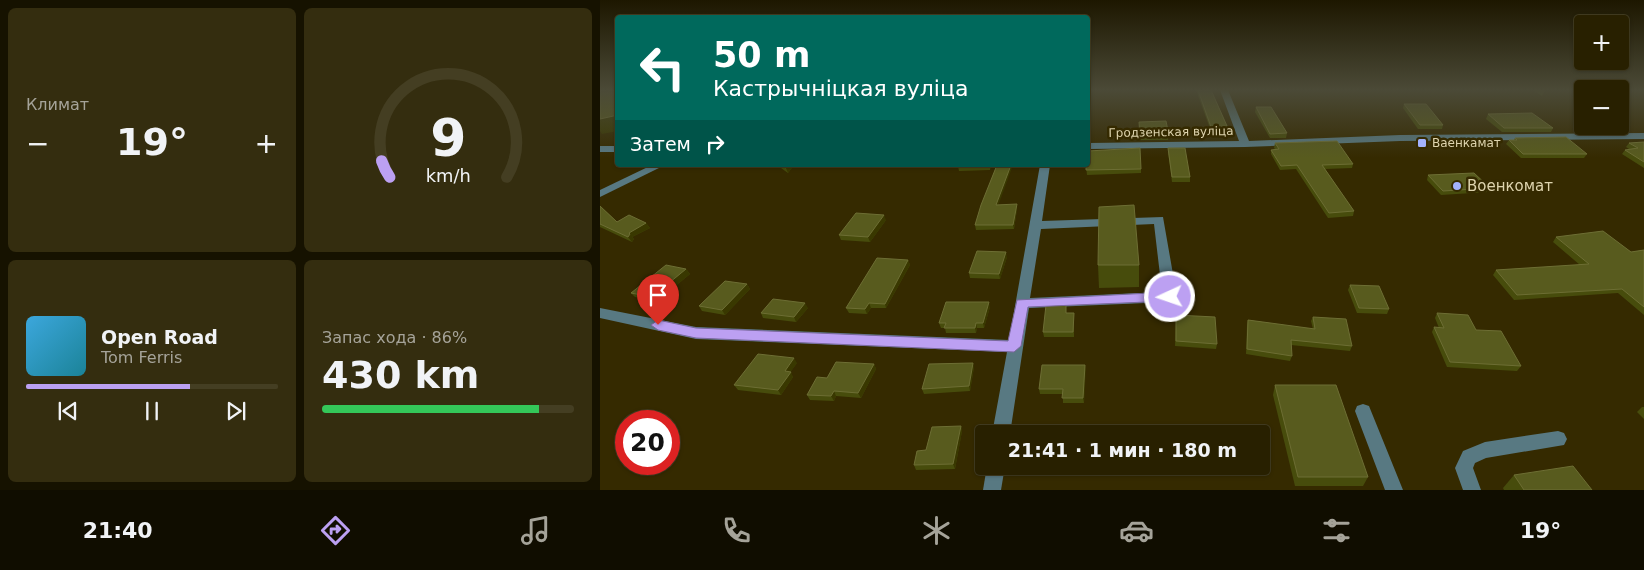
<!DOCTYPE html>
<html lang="ru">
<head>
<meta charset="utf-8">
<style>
  body { margin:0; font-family:"DejaVu Sans",sans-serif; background:#342d0f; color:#f1f3f6; height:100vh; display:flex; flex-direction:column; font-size:19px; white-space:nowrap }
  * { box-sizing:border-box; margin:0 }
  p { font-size:16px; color:#a5a399 }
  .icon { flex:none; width:28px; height:28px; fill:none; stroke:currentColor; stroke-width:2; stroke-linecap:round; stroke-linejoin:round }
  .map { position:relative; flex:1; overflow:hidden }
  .panel { display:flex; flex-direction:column; gap:8px; padding:8px; background:#161200; width:600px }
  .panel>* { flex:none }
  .hud { position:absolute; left:15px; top:15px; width:475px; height:152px; border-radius:5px; box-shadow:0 1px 4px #0004,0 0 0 1px #443e22; background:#00695c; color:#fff; overflow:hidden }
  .tools { position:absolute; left:974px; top:15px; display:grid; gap:10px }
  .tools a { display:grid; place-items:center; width:55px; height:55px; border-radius:5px; background:#282000; box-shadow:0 1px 4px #0004,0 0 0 1px #443e22; font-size:25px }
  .speed { position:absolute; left:15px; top:410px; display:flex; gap:10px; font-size:25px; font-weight:700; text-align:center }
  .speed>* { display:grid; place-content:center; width:65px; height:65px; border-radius:50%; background:#282000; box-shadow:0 1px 4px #0004,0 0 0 1px #443e22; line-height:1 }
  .speed .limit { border:8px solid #d22; background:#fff; color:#111 }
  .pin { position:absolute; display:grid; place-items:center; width:42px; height:42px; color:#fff; margin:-51px -21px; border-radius:50% 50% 50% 0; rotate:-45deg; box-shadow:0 0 5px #0007 }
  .pin .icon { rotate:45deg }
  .me { position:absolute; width:55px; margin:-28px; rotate:267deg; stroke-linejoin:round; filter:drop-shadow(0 0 4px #0008) }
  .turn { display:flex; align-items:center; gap:18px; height:105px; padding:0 15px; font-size:22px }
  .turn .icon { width:65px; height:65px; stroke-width:2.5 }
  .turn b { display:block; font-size:35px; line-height:42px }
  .then { display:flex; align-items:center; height:48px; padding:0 15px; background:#0003; gap:10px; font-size:19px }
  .big { font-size:38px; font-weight:700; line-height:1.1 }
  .panel .tile { flex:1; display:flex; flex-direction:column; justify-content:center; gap:8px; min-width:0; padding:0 18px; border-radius:8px; background:#342d0f }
  .panel .dial { align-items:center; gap:0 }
  .dial svg { height:130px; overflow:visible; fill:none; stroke:#443e22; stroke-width:7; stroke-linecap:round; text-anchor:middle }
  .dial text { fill:#f1f3f6; stroke:none }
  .song { display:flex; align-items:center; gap:15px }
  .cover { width:60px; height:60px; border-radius:8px; background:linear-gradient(135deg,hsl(200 70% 55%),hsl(190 70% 35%)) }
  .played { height:5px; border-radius:2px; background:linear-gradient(90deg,#bca0f2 65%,#443e22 65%) }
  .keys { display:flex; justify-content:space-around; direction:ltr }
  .heat { display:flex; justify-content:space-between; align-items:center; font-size:28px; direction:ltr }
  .charge { height:8px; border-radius:4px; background:linear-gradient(90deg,#34c759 86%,#443e22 0) }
  .panel .tiles { flex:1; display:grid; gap:8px; grid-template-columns:repeat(2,1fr) }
  .trip { position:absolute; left:375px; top:425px; width:295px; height:50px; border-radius:5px; background:#282000; box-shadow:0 1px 4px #0004,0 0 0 1px #443e22; font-weight:700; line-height:50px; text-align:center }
  .tabs { display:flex; height:80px; justify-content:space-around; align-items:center; background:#100d00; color:#a5a399 }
  .tabs .icon { width:35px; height:35px }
  .tabs .current { color:#bca0f2 }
  .tabs b { font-size:22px; color:#f1f3f6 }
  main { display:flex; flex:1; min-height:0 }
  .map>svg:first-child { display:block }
</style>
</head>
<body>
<main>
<section class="panel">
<div class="tiles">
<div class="tile"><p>Климат</p>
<div class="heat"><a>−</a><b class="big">19°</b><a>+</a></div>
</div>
<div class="tile dial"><svg viewBox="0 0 100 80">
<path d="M14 69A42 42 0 1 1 86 69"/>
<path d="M14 69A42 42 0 0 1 9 59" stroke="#bca0f2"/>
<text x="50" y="56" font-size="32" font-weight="700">9</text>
<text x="50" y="72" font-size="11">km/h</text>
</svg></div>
<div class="tile">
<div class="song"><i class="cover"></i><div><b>Open Road</b><p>Tom Ferris</p></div></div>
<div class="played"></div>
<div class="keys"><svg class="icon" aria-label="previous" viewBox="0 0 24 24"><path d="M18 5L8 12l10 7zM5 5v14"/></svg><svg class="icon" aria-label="pause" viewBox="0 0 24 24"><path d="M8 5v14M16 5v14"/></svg><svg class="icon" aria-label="next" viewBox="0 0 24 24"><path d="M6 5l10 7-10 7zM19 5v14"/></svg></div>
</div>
<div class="tile"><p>Запас хода · 86%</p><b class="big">430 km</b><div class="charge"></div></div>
</div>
</section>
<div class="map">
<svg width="1044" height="490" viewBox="0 0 1044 490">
  <rect width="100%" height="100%" fill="#352a00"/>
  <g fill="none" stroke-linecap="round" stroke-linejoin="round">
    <g fill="#587982" fill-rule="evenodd">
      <path d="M620,90H628L649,141L800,135L1044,133V139L800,141L645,147L488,149V143L639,141Z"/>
      <rect x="0" y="146" width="18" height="6"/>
      <path d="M52,165H65L0,197V190Z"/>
      <path d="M440,165H450L442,221L563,217L577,297L575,300L570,302L429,308L410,434H392L407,352L96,339L0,318V308L96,327L409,340ZM554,224L562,292L430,298L441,229Z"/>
      <path d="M763,404L769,406L771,411L803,490H785L755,411L757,406Z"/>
      <path d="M958,431L964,433L967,439L964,445L886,458L875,463L873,468L881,490H863L855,468L863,451L885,442Z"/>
      <path d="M387,466H405L401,490H383Z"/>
    </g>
  </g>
  <g fill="#474c0c">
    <path d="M596,90H611L627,126V130L611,131Z"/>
    <path d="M933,90H944V92L942,96Z"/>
    <path d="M804,104L843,125L842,129H818L803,108Z"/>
    <path d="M656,107L687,133L686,138H670L655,112Z"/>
    <path d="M888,114L953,128L951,132H902L886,119Z"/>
    <path d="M539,122L569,136L568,140H540Z"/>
    <path d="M915,138L987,154L984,158H921L906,144L909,140H914Z"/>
    <path d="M1044,142V168L1022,154L1025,150L1029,149L1026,147L1029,143Z"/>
    <path d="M675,143L753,164L752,168L725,169L754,211L753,216L728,218L696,169L680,170L671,154V150H676L674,148Z"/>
    <path d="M568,148L590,177V182H572L568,152Z"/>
    <path d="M103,165H134L133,166H104Z"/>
    <path d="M172,165H194L188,173L181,168V166H172Z"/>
    <path d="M391,165L390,170L359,171L358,166Z"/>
    <path d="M486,165L541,169V173L487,175Z"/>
    <path d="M828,175L890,188L888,192L841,195L827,180Z"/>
    <path d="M399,205L417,209L414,229L376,230L375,225Z"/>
    <path d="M0,206L17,222L46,223L50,228L32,237L34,239L32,242L0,227Z"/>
    <path d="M286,220L270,242L241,240L239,235Z"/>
    <path d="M956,237L1031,252L1044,250V315L1018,293L914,300L893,275L896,270L980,265L953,242Z"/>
    <path d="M407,257L400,279L370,278L369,273Z"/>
    <path d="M308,260L310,265L286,308H271L267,314L249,313L246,308Z"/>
    <path d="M498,265H539V287L499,288Z"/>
    <path d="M86,269L90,274L56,302L35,297L31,293Z"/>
    <path d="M147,284L150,289L125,315L102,311L99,306Z"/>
    <path d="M750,285L789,309L787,314L757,313L748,290Z"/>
    <path d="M466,304V313H474V337H444L443,332Z"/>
    <path d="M390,307L384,328H377L376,333H346L345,328H341L339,323Z"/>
    <path d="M208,308L196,322L163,318L161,313Z"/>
    <path d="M837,313L876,330L921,366L917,371L847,367L832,332L834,327L839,328L835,318Z"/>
    <path d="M576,315L617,344L616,349L575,346Z"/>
    <path d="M713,317L752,346L750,351L691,345L692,356L690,361L646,354L647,325L648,320L713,329L711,321Z"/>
    <path d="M197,363L190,372L193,377L181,395L138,390L134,385Z"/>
    <path d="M274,364L276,369L261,398L236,396L234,401L210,400L207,395L227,378Z"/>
    <path d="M485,365L484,403H463V394H440L439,389Z"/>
    <path d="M374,367L370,391L324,394L322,389Z"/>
    <path d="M675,385L768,477L763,486H695L673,395Z"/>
    <path d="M1042,407H1044V419L1037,412Z"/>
    <path d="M361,426L362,431L355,469L316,470L314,465L326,450Z"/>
    <path d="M914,475L992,490H904L903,488Z"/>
  </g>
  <g fill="#393800">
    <path d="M18,115V131L2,134L0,131V119Z"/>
    <path d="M189,165H194L188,173L186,168Z"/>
    <path d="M411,165H413L397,209L396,205Z"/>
    <path d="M417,204V209L414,229L413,225Z"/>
    <path d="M284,215L286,220L270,242L268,237Z"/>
    <path d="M46,223L50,228L32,237L34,239L32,242L28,237L29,233Z"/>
    <path d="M406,252L407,257L400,279L399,274Z"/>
    <path d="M308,260L310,265L286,308L285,304Z"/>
    <path d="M86,269L90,274L56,302L52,297Z"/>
    <path d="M147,284L150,289L125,315L122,310Z"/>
    <path d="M389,302L390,307L384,328L383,323Z"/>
    <path d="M205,303L208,308L196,322L194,317Z"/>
    <path d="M269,303L271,308L267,314L265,309Z"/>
    <path d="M376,323L377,328L376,333L375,328Z"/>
    <path d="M194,358L197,363L188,376L185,371Z"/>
    <path d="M373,363L374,367L370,391L369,386Z"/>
    <path d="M274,364L276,369L261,398L258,393Z"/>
    <path d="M485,365L486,370L484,403L483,398Z"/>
    <path d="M191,372L193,377L181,395L178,390Z"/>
    <path d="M234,391L236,396L234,401L231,396Z"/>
    <path d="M361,426L362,431L355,469L353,464Z"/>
  </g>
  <g fill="#585b1e" stroke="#6d6e34">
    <path d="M0,90H18V115L0,119Z"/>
    <path d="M598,90H611L627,126L611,127Z"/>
    <path d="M804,104H826L843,125H820Z"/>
    <path d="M656,107H671L687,133L670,134Z"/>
    <path d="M932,113L953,128H904L888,114Z"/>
    <path d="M566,121L569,136H540L539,122Z"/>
    <path d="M966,137L987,154H923L909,140H917L915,138Z"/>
    <path d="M737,141L753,164L722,165L754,211L729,213L697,165L681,166L671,150L679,149L675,143Z"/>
    <path d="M1044,142V162L1025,150L1038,148L1029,143Z"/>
    <path d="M540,148L541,169L486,170V165H488V151Z"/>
    <path d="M568,148H585L590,177H572Z"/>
    <path d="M182,165H189L186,168Z"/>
    <path d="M359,165H390L358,166Z"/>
    <path d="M397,165H411L396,205L417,204L413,225H375L381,205Z"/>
    <path d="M874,173L890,188L843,191L828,175Z"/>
    <path d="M534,205L539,265H498L499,207Z"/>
    <path d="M0,206L17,222L29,215L46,223L29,233L30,234L28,237L0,224Z"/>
    <path d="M256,213L284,215L268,237L239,235Z"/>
    <path d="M1003,231L1031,252L1044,250V307L1022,289L917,295L896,270L989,264L956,237Z"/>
    <path d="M377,251L406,252L399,274L369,273Z"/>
    <path d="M277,258L308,260L285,304L269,303L265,309L246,308Z"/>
    <path d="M66,265L86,269L52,297L31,293Z"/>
    <path d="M125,281L147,284L122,310L99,306Z"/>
    <path d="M750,285L779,286L789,309L759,308Z"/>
    <path d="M173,299L205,303L194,317L161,313Z"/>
    <path d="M346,302H389L383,323H376L375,328H344L346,323H339Z"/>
    <path d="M466,304V313H474L473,332H443L446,305Z"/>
    <path d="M837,313L868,315L876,330L901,331L921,366L850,362L834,327L844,328Z"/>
    <path d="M576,315L615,317L617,344L576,341Z"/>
    <path d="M713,317L746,319L752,346L691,340L692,356L647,349L648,320L715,329Z"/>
    <path d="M158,354L194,358L185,371L191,372L178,390L134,385Z"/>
    <path d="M236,362L274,364L258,393L234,391L231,396L207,395L217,377L227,378Z"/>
    <path d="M373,363L369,386L322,389L329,364Z"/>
    <path d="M442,365H485L483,398H462L463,389H439Z"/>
    <path d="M675,385H736L768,477H698Z"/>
    <path d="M361,426L353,464L314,465L317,451L326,450L332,427Z"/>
    <path d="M437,426L487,427L486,434H436Z"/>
    <path d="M973,466L992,490H924L914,475Z"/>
  </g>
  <linearGradient id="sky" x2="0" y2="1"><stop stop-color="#1d1700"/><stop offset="0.57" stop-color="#4b4a37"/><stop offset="1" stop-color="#4b4a37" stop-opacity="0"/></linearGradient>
  <rect width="1044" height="158" fill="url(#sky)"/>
  <path fill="#bca0f2" stroke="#7a689d" d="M570,292L576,297L570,301L428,307L421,346L414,352L96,338L58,330L51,325L58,320L96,328L408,341L417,300Z"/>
  <g fill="#a3b2fd" stroke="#352a00" stroke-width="2">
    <rect x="817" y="138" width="10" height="10" rx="2.5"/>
    <circle cx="857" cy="186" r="5"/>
  </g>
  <g text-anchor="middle" stroke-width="5" stroke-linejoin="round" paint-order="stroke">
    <g font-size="12" fill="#ded4ae" stroke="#352a00">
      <text transform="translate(571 132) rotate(-1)" y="4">Гродзенская вуліца</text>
    </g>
    <g font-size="12" fill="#ded4ae" stroke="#352a00" text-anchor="start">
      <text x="832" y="147">Ваенкамат</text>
    </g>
    <g font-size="15" fill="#ded4ae" stroke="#352a00" text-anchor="start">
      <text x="867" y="191">Военкомат</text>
    </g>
  </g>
</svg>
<div class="tools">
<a>+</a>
<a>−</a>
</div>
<div class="speed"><div class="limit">20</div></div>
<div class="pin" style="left:58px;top:325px;background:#d93025"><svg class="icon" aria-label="arrive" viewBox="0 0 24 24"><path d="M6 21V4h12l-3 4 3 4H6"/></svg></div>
<svg class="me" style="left:570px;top:297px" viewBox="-20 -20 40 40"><circle r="17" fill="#bca0f2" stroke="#fff" stroke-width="3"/><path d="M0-11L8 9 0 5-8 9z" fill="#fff"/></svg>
<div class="trip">21:41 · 1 мин · 180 m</div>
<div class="hud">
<div class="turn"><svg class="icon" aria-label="left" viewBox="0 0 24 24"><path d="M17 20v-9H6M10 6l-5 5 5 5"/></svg><div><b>50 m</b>Кастрычніцкая вуліца</div></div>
<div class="then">Затем<svg class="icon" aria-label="right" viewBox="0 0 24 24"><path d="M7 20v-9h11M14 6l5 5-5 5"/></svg></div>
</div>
</div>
</main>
<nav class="tabs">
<b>21:40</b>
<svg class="icon current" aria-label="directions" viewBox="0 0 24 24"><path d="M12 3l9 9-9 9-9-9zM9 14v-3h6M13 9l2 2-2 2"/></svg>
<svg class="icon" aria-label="music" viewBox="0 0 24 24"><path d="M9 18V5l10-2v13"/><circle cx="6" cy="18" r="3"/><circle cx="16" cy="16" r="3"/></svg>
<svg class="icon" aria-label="phone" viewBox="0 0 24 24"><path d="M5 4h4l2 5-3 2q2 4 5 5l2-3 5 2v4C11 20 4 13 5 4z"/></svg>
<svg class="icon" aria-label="climate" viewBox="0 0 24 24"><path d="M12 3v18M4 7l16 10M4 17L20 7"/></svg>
<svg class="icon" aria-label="car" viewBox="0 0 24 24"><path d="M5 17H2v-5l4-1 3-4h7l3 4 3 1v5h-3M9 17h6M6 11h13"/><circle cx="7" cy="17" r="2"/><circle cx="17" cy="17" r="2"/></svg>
<svg class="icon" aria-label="filters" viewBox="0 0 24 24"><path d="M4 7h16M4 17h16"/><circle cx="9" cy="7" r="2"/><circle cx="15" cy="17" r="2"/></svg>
<b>19°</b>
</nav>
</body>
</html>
